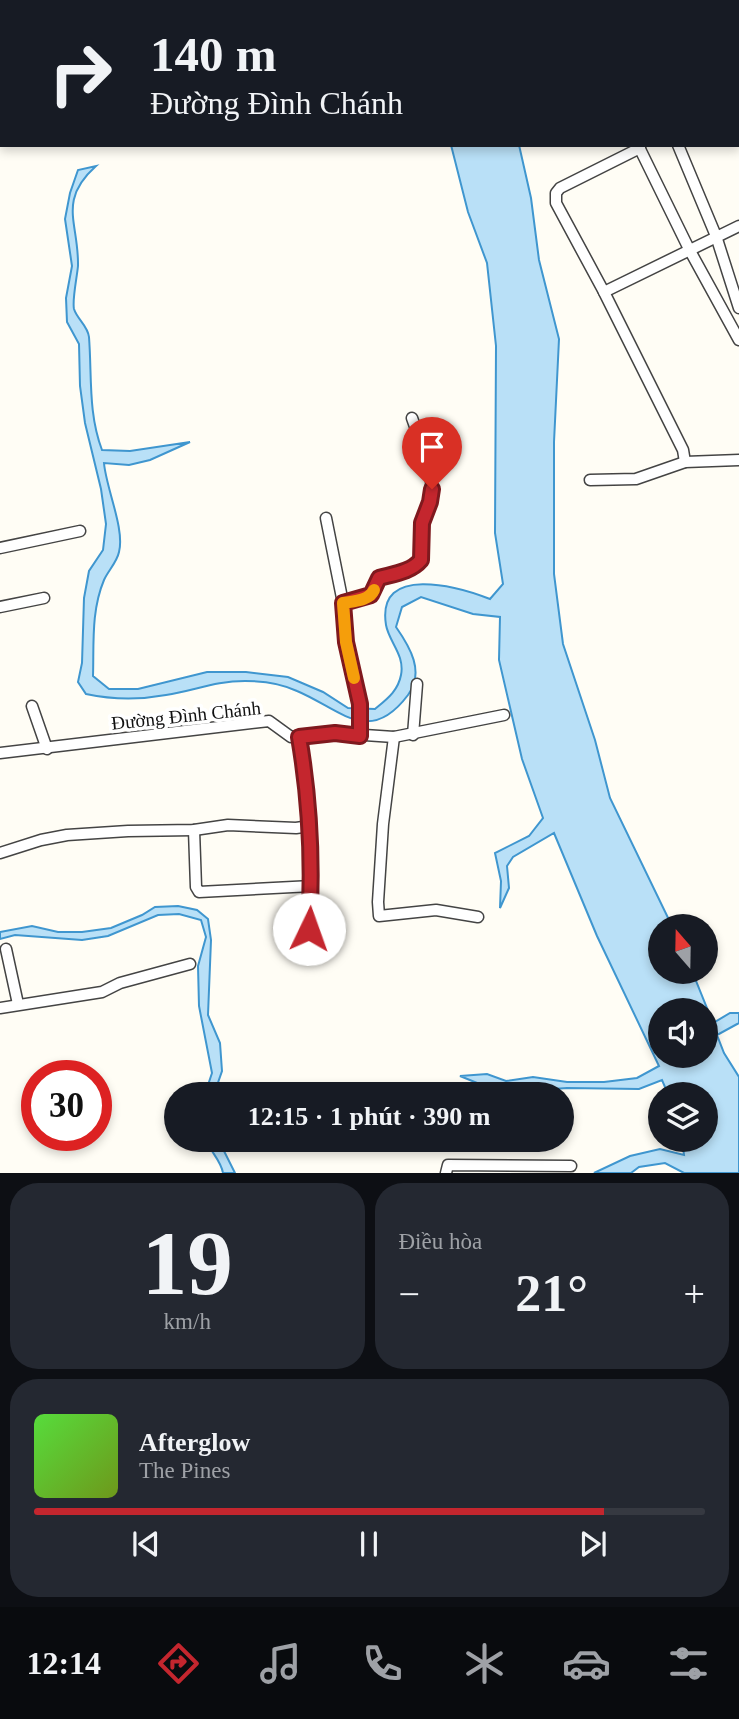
<!DOCTYPE html>
<html lang="vi">
<head>
<meta charset="utf-8">
<style>
  body { margin:0; font-family:Georgia,serif; background:#242831; color:#f1f3f6; height:100vh; display:flex; flex-direction:column; font-size:26px; white-space:nowrap }
  * { box-sizing:border-box; margin:0 }
  p { font-size:23px; color:#9ea1a6 }
  .icon { flex:none; width:38px; height:38px; fill:none; stroke:currentColor; stroke-width:2; stroke-linecap:round; stroke-linejoin:round }
  .map { position:relative; height:1173px; overflow:hidden }
  .sheet { display:flex; flex-direction:column; gap:10px; padding:10px; background:#0d0f14; flex:1 }
  .sheet>* { flex:none }
  .guide { position:absolute; left:0px; top:0px; width:740px; height:147px; box-shadow:0 4px 10px #0003; background:#171b24; color:#f1f3f6; overflow:hidden }
  .needle { width:46px; rotate:340deg }
  .fabs { position:absolute; left:648px; top:914px; display:grid; gap:14px }
  .fabs a { display:grid; place-items:center; width:70px; height:70px; border-radius:50%; background:#171b24; box-shadow:0 4px 10px #0003; font-size:35px }
  .speed { position:absolute; left:21px; top:1060px; display:flex; gap:14px; font-size:35px; font-weight:700; text-align:center }
  .speed>* { display:grid; place-content:center; width:91px; height:91px; border-radius:50%; background:#171b24; box-shadow:0 4px 10px #0003; line-height:1 }
  .speed .limit { border:10px solid #d22; background:#fff; color:#111 }
  .pin { position:absolute; display:grid; place-items:center; width:60px; height:60px; color:#fff; margin:-72px -30px; border-radius:50% 50% 50% 0; rotate:-45deg; box-shadow:0 0 7px #0007 }
  .pin .icon { rotate:45deg }
  .me { position:absolute; width:77px; margin:-38px; rotate:3deg; stroke-linejoin:round; filter:drop-shadow(0 0 5px #0008) }
  .turn { display:flex; align-items:center; gap:24px; height:147px; padding:0 35px; font-size:32px }
  .turn .icon { width:91px; height:91px; stroke-width:2.5 }
  .turn b { display:block; font-size:49px; line-height:60px }
  .big { font-size:52px; font-weight:700; line-height:1.1 }
  .sheet .card { flex:1; display:flex; flex-direction:column; justify-content:center; gap:10px; min-width:0; padding:0 24px; border-radius:28px; background:#242831 }
  .sheet .dial { align-items:center; gap:0 }
  .dial b { font-size:91px; line-height:1 }
  .song { display:flex; align-items:center; gap:21px }
  .cover { width:84px; height:84px; border-radius:10px; background:linear-gradient(135deg,hsl(110 70% 55%),hsl(80 70% 35%)) }
  .played { height:7px; border-radius:4px; background:linear-gradient(90deg,#c4262e 85%,#363941 85%) }
  .keys { display:flex; justify-content:space-around; direction:ltr }
  .heat { display:flex; justify-content:space-between; align-items:center; font-size:38px; direction:ltr }
  .sheet .tiles { flex:1; display:grid; gap:10px; grid-template-columns:1fr 1fr }
  .card:last-child { grid-column:span 2 }
  .trip { position:absolute; left:164px; top:1082px; width:410px; height:70px; border-radius:35px; background:#171b24; box-shadow:0 4px 10px #0003; font-weight:700; line-height:70px; text-align:center }
  .tabs { display:flex; height:112px; justify-content:space-around; align-items:center; background:#090b0e; color:#9ea1a6 }
  .tabs .icon { width:49px; height:49px }
  .tabs .on { color:#c4262e }
  .tabs b { font-size:32px; color:#f1f3f6 }
  .map>svg:first-child { display:block }
</style>
</head>
<body>
<div class="map">
<svg width="739" height="1173" viewBox="0 0 739 1173">
  <rect width="100%" height="100%" fill="#fffdf5"/>
  <g fill="#b9e0f7" stroke="#3f96cf" stroke-width="2" fill-rule="evenodd">
    <path d="M451,145H519L531,198L539,260L559,339L554,442V574L563,644L595,740L610,798L672,926H660V971H692L713,1023L730,1013H739V1023L717,1035L724,1053L739,1077V1173H684L665,1163L639,1167L631,1173H594L630,1156L660,1149L684,1155L682,1139H705V1094H668L662,1080L639,1089L567,1088L540,1090L482,1085L460,1076L487,1074L506,1081L533,1077L567,1082H604L637,1078L659,1066L597,936L554,833L513,857L507,866L509,888L500,908L501,881L495,853L529,836L543,818L522,759L499,660L500,617L473,614L421,597L402,607L396,627C410,647 425,672 408,695C369,747 340,709 297,691C280,683 263,681 245,681C215,681 194,691 166,695C139,700 114,700 86,694L78,682L82,663L84,598L89,571L103,550L106,524L101,489L85,423L80,386L79,344L67,322L66,298L72,266L65,219L70,193L78,170L96,166C57,201 79,223 78,266C77,277 72,300 74,309C77,319 88,326 89,337C92,376 88,413 102,450L130,451L190,442L150,460L129,465L104,463C106,488 125,529 119,552C117,562 108,571 104,580C91,611 94,644 93,676L109,689H138L207,672H246L288,677L323,692L348,708L375,709C387,699 398,691 401,675C405,655 389,642 386,625C376,563 459,587 490,599L503,584L495,533L496,346L487,263L468,212ZM660,1010H705V1055H660Z"/>
    <path d="M178,906L197,910L208,919L211,940L208,1015L220,1043L222,1071L214,1094H205L212,1073L199,1006L198,966L206,937L201,920L179,914L158,915L108,936L82,940L15,935L0,939V932L32,926L58,932H82L111,928L142,915L155,907Z"/>
    <path d="M206,1139H218L235,1173H223C221,1160 210,1152 206,1139Z"/>
  </g>
  <g fill="none" stroke-linecap="round" stroke-linejoin="round">
    <defs>
      <g id="street">
        <path d="M701,0L702,2"/>
        <path d="M632,2L637,0"/>
        <path d="M738,93L739,94"/>
        <path d="M638,145L689,249L739,340"/>
        <path d="M678,145L716,236L739,308"/>
        <path d="M640,148L560,188L556,193V203L604,292L683,450L685,462"/>
        <path d="M604,292L739,226"/>
        <path d="M590,480L636,479L685,462L739,460"/>
        <path d="M326,518L343,603L346,642L360,704L361,736"/>
        <path d="M0,548L80,531"/>
        <path d="M343,603L371,595L379,578C393,574 411,572 421,560L422,523L430,502L432,489L429,466L412,418"/>
        <path d="M0,607L44,598"/>
        <path d="M32,706L47,749"/>
        <path d="M413,735L417,684"/>
        <path d="M299,737C311,801 313,864 309,929"/>
        <path d="M394,737L383,824L378,902L379,916L436,910L478,917"/>
        <path d="M0,753L269,721L291,737L335,733L394,737L504,715"/>
        <path d="M194,830L196,887L199,892L312,886"/>
        <path d="M0,853L41,840L67,835L128,831L194,830L228,825L296,828L310,826"/>
        <path d="M6,949L18,1004"/>
        <path d="M0,1008L102,992L120,983L190,964"/>
        <path d="M446,1173L448,1165L571,1166"/>
      </g>
    </defs>
    <use href="#street" stroke="#444" stroke-width="13"/>
    <use href="#street" stroke="#fff" stroke-width="10"/>
  </g>
  <g fill="none" stroke-linecap="round" stroke-linejoin="round">
    <defs>
      <path id="route" d="M309,929C313,864 310,801 299,737L335,733L360,736V704L346,642L343,603L371,595L379,578C393,574 411,572 421,560L422,523L430,502L432,489"/>
    </defs>
    <use href="#route" stroke="#7f191e" stroke-width="18"/>
    <use href="#route" stroke="#c4262e" stroke-width="12"/>
    <path stroke="#f59e0b" stroke-width="12" d="M354,678L346,642L343,603C354,601 369,601 374,590"/>
  </g>
  <g text-anchor="middle" stroke-width="7" stroke-linejoin="round" paint-order="stroke">
    <g font-size="19" fill="#111" stroke="#fff">
      <text transform="translate(186 715) rotate(-6)" y="7">Đường Đình Chánh</text>
    </g>
  </g>
</svg>
<div class="fabs">
<a><svg class="needle" viewBox="-14 -14 28 28"><path d="M0-13l5 13h-10z" fill="#e53935"/><path d="M0 13l5-13h-10z" fill="#9ea1a6"/></svg></a>
<a><svg class="icon" aria-label="sound" viewBox="0 0 24 24"><path d="M4 9h4l5-4v14l-5-4H4zM17 9q2 3 0 6"/></svg></a>
<a><svg class="icon" aria-label="layers" viewBox="0 0 24 24"><path d="M12 4l9 5-9 5-9-5zM3 14l9 5 9-5"/></svg></a>
</div>
<div class="speed"><div class="limit">30</div></div>
<div class="pin" style="left:432px;top:489px;background:#d93025"><svg class="icon" aria-label="arrive" viewBox="0 0 24 24"><path d="M6 21V4h12l-3 4 3 4H6"/></svg></div>
<svg class="me" style="left:309px;top:929px" viewBox="-20 -20 40 40"><circle r="19" fill="#fff"/><path d="M0-13L10 11 0 6-10 11z" fill="#c4262e"/></svg>
<div class="trip">12:15 · 1 phút · 390 m</div>
<div class="guide">
<div class="turn"><svg class="icon" aria-label="right" viewBox="0 0 24 24"><path d="M7 20v-9h11M14 6l5 5-5 5"/></svg><div><b>140 m</b>Đường Đình Chánh</div></div>
</div>
</div>
<section class="sheet">
<div class="tiles">
<div class="card dial"><b>19</b><p>km/h</p></div>
<div class="card"><p>Điều hòa</p>
<div class="heat"><a>−</a><b class="big">21°</b><a>+</a></div>
</div>
<div class="card">
<div class="song"><i class="cover"></i><div><b>Afterglow</b><p>The Pines</p></div></div>
<div class="played"></div>
<div class="keys"><svg class="icon" aria-label="previous" viewBox="0 0 24 24"><path d="M18 5L8 12l10 7zM5 5v14"/></svg><svg class="icon" aria-label="pause" viewBox="0 0 24 24"><path d="M8 5v14M16 5v14"/></svg><svg class="icon" aria-label="next" viewBox="0 0 24 24"><path d="M6 5l10 7-10 7zM19 5v14"/></svg></div>
</div>
</div>
</section>
<nav class="tabs">
<b>12:14</b>
<svg class="icon on" aria-label="directions" viewBox="0 0 24 24"><path d="M12 3l9 9-9 9-9-9zM9 14v-3h6M13 9l2 2-2 2"/></svg>
<svg class="icon" aria-label="music" viewBox="0 0 24 24"><path d="M9 18V5l10-2v13"/><circle cx="6" cy="18" r="3"/><circle cx="16" cy="16" r="3"/></svg>
<svg class="icon" aria-label="phone" viewBox="0 0 24 24"><path d="M5 4h4l2 5-3 2q2 4 5 5l2-3 5 2v4C11 20 4 13 5 4z"/></svg>
<svg class="icon" aria-label="climate" viewBox="0 0 24 24"><path d="M12 3v18M4 7l16 10M4 17L20 7"/></svg>
<svg class="icon" aria-label="car" viewBox="0 0 24 24"><path d="M5 17H2v-5l4-1 3-4h7l3 4 3 1v5h-3M9 17h6M6 11h13"/><circle cx="7" cy="17" r="2"/><circle cx="17" cy="17" r="2"/></svg>
<svg class="icon" aria-label="filters" viewBox="0 0 24 24"><path d="M4 7h16M4 17h16"/><circle cx="9" cy="7" r="2"/><circle cx="15" cy="17" r="2"/></svg>
</nav>
</body>
</html>
